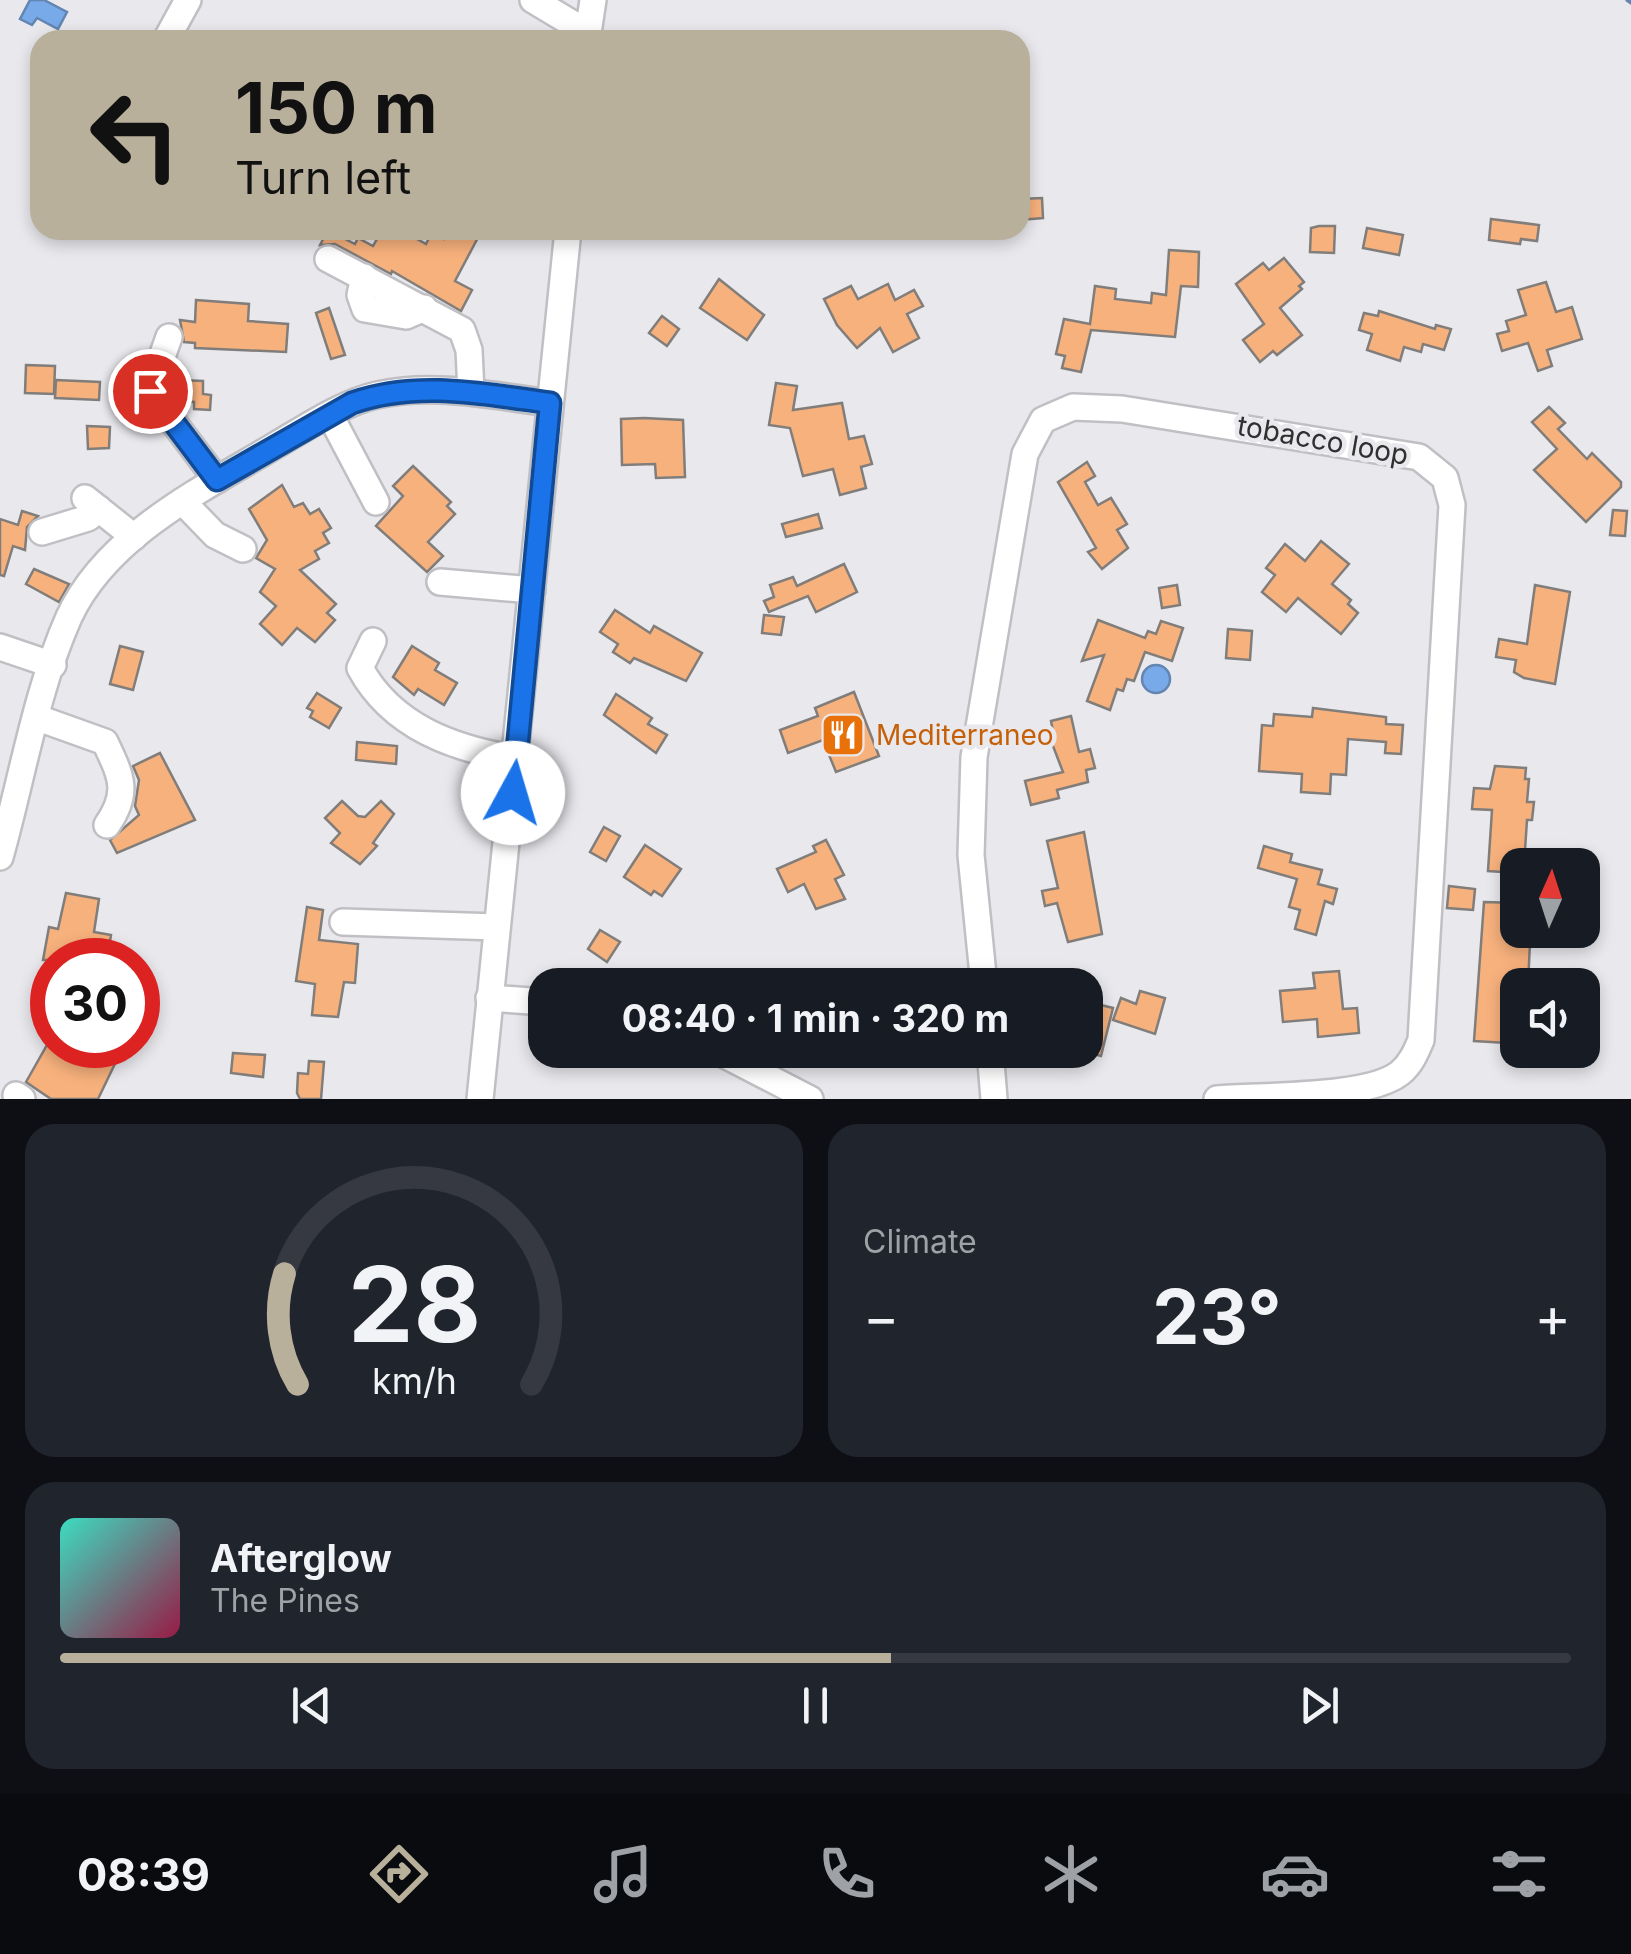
<!DOCTYPE html>
<html lang="en">
<head>
<meta charset="utf-8">
<style>
  body { margin:0; font-family:Inter,sans-serif; background:#20242c; color:#f1f3f6; height:100vh; display:flex; flex-direction:column; font-size:38px; white-space:nowrap }
  * { box-sizing:border-box; margin:0 }
  p { font-size:32px; color:#9ea1a6 }
  .icon { flex:none; width:55px; height:55px; fill:none; stroke:currentColor; stroke-width:2; stroke-linecap:round; stroke-linejoin:round }
  .map { position:relative; height:1099px; overflow:hidden }
  .side { display:flex; flex-direction:column; gap:25px; padding:25px; background:#0d0f14; flex:1 }
  .side>* { flex:none }
  .top-card { position:absolute; left:30px; top:30px; width:1000px; height:210px; border-radius:30px; box-shadow:0 5px 15px #0003; background:#b9b09c; color:#111; overflow:hidden }
  .needle { width:65px; rotate:3deg }
  .fabs { position:absolute; left:1500px; top:848px; display:grid; gap:20px }
  .fabs a { display:grid; place-items:center; width:100px; height:100px; border-radius:20px; background:#171b24; box-shadow:0 5px 15px #0003; font-size:50px }
  .speed { position:absolute; left:30px; top:938px; display:flex; gap:20px; font-size:50px; font-weight:700; text-align:center }
  .speed>* { display:grid; place-content:center; width:130px; height:130px; border-radius:50%; background:#171b24; box-shadow:0 5px 15px #0003; line-height:1 }
  .speed .limit { border:15px solid #d22; background:#fff; color:#111 }
  .pin { position:absolute; display:grid; place-items:center; width:85px; height:85px; color:#fff; margin:-42px; border:5px solid #fff; border-radius:50%; box-shadow:0 2px 10px #0007 }
  .me { position:absolute; width:110px; margin:-55px; rotate:6deg; stroke-linejoin:round; filter:drop-shadow(0 0 8px #0008) }
  .turn { display:flex; align-items:center; gap:35px; height:210px; padding:0 40px; font-size:45px }
  .turn .icon { width:130px; height:130px; stroke-width:2.5 }
  .turn b { display:block; font-size:70px; line-height:85px }
  .big { font-size:75px; font-weight:700; line-height:1.1 }
  .side .tile { flex:1; display:flex; flex-direction:column; justify-content:center; gap:15px; min-width:0; padding:0 35px; border-radius:30px; background:#20242c }
  .side .dial { align-items:center; gap:0 }
  .dial svg { height:260px; overflow:visible; fill:none; stroke:#363941; stroke-width:7; stroke-linecap:round; text-anchor:middle }
  .dial text { fill:#f1f3f6; stroke:none }
  .song { display:flex; align-items:center; gap:30px }
  .cover { width:120px; height:120px; border-radius:15px; background:linear-gradient(135deg,hsl(170 70% 55%),hsl(340 70% 35%)) }
  .played { height:10px; border-radius:5px; background:linear-gradient(90deg,#b9b09c 55%,#363941 55%) }
  .keys { display:flex; justify-content:space-around; direction:ltr }
  .heat { display:flex; justify-content:space-between; align-items:center; font-size:55px; direction:ltr }
  .side .tiles { flex:1; display:grid; gap:25px; grid-template-columns:1fr 1fr }
  .tile:last-child { grid-column:span 2 }
  .trip { position:absolute; left:528px; top:968px; width:575px; height:100px; border-radius:30px; background:#171b24; box-shadow:0 5px 15px #0003; font-weight:700; line-height:100px; text-align:center }
  .tab-bar { display:flex; height:160px; justify-content:space-around; align-items:center; background:#090b0e; color:#9ea1a6 }
  .tab-bar .icon { width:70px; height:70px }
  .tab-bar .on { color:#b9b09c }
  .tab-bar b { font-size:45px; color:#f1f3f6 }
  .map>svg:first-child { display:block }
</style>
</head>
<body>
<div class="map">
<svg width="1631" height="1099" viewBox="0 0 1631 1099">
  <rect width="100%" height="100%" fill="#e8e8ed"/>
  <g fill="#78a9e8" stroke="#6285b1" stroke-width="2.5">
    <path d="M30,0H44L67,12L58,29L37,18L32,25L20,19Z"/>
    <circle cx="1156" cy="679" r="14"/>
  </g>
  <g fill="none" stroke-linecap="round" stroke-linejoin="round">
    <path stroke="#6285b1" stroke-width="5" d="M1628,0L1631,2"/>
  </g>
  <g fill="#f7b17d" stroke="#817d7a" stroke-width="2.5">
    <path d="M1042,198L1043,218L1020,220V199Z"/>
    <path d="M1491,219L1539,225L1537,241L1521,239L1520,244L1489,240Z"/>
    <path d="M1319,226H1335L1334,253L1310,252L1311,228Z"/>
    <path d="M1367,228L1403,235L1399,255L1363,248Z"/>
    <path d="M328,230L355,244L358,238L373,246L382,230H401L426,244L432,232L444,239L449,230H482L455,281L472,290L461,311L392,271L391,274L335,244L320,245Z"/>
    <path d="M1169,250L1199,252L1198,287L1181,286L1175,337L1091,330L1081,372L1062,368L1065,356L1056,354L1064,319L1090,324L1095,286L1116,289L1115,299L1151,303L1152,293L1166,295Z"/>
    <path d="M1284,258L1304,282L1299,286L1302,289L1280,308L1302,335L1277,355L1273,351L1260,362L1243,340L1264,324L1236,284L1263,263L1269,270Z"/>
    <path d="M719,279L764,315L747,340L700,308Z"/>
    <path d="M1546,282L1556,312L1572,307L1582,339L1547,350L1552,366L1538,371L1528,343L1502,351L1497,334L1509,331L1506,321L1526,315L1518,290Z"/>
    <path d="M888,284L895,300L914,290L923,306L907,314L919,338L893,352L880,328L857,348L837,325L824,299L851,286L858,299Z"/>
    <path d="M196,300L249,304L248,321L288,324L286,352L195,348V343L184,342L180,320L195,322Z"/>
    <path d="M329,308L345,355L331,359L316,313Z"/>
    <path d="M1379,311L1435,329L1436,325L1451,329L1444,350L1423,344L1421,352L1404,347L1400,361L1367,350L1372,334L1359,330L1364,313L1378,316Z"/>
    <path d="M662,316L679,329L667,346L649,333Z"/>
    <path d="M26,365L55,366L54,394L25,393Z"/>
    <path d="M56,380L100,382L99,400L55,398Z"/>
    <path d="M180,380L203,381V394L211,395L210,410L194,409V402L179,401Z"/>
    <path d="M776,383L797,386L793,410L842,403L849,439L864,436L872,464L861,467L866,488L840,495L833,469L803,476L790,428L769,425Z"/>
    <path d="M1549,407L1565,423L1558,429L1587,459L1592,453L1621,482V487L1586,522L1534,470L1557,449L1532,422Z"/>
    <path d="M644,418L683,420L685,477L656,478L655,464L622,465L621,419Z"/>
    <path d="M87,426L110,427L109,448L88,449Z"/>
    <path d="M1087,462L1095,476L1085,482L1098,505L1111,498L1127,524L1117,530L1128,548L1102,569L1088,552L1096,548L1058,482Z"/>
    <path d="M413,466L451,502L447,506L455,514L428,542L443,556L427,572L376,526L403,496L393,486Z"/>
    <path d="M282,485L294,507L303,503L310,514L319,509L331,528L323,533L329,543L315,551L319,559L300,570L336,604L327,613L335,620L315,642L297,628L282,645L260,624L276,606L260,592L275,569L256,558L267,540L249,509Z"/>
    <path d="M1613,510L1627,511L1625,536L1610,535Z"/>
    <path d="M22,511L38,516L27,527L25,550L13,546L4,576L0,575V519L18,525Z"/>
    <path d="M818,514L822,528L786,537L782,524Z"/>
    <path d="M1321,541L1349,564L1332,584L1351,600L1348,604L1358,613L1341,634L1298,598L1286,612L1262,592L1275,575L1266,568L1285,544L1305,561Z"/>
    <path d="M844,564L857,592L816,612L808,596L769,612L764,601L774,597L770,585L793,577L797,586Z"/>
    <path d="M34,569L69,584L59,602L26,584Z"/>
    <path d="M1177,585L1180,605L1162,608L1159,588Z"/>
    <path d="M1535,585L1570,592L1555,684L1524,678L1514,672L1516,660L1496,657L1499,639L1527,644Z"/>
    <path d="M615,610L650,633L654,626L702,653L686,681L634,658L630,663L613,652L618,644L600,632Z"/>
    <path d="M764,615L784,617L781,635L762,633Z"/>
    <path d="M1098,620L1145,638L1148,631L1156,634L1161,621L1183,628L1172,661L1145,652L1134,681L1127,679L1123,691L1117,689L1110,710L1087,701L1104,655L1082,661Z"/>
    <path d="M1228,629L1252,631L1250,660L1226,658Z"/>
    <path d="M120,646L143,652L133,690L110,684Z"/>
    <path d="M412,646L439,663L435,670L457,683L444,705L418,689L414,695L393,677Z"/>
    <path d="M854,692L879,756L836,772L823,740L788,753L780,730L818,716L815,708Z"/>
    <path d="M317,693L341,708L329,728L310,717L313,711L307,708Z"/>
    <path d="M616,694L652,718L648,724L667,735L656,753L604,715Z"/>
    <path d="M1313,708L1386,717V724L1403,725L1401,754L1385,753L1386,742L1348,739L1346,775L1331,774L1330,794L1301,792L1302,774L1259,771L1262,725L1273,726L1274,714L1312,717Z"/>
    <path d="M1071,716L1079,752L1090,749L1095,768L1086,770L1088,782L1057,790L1059,798L1031,805L1025,781L1063,772L1048,733L1053,731L1051,721Z"/>
    <path d="M357,742L397,746L396,764L356,760Z"/>
    <path d="M160,753L195,820L117,853L110,840L139,815L135,806L139,780L133,766Z"/>
    <path d="M1495,766L1526,768L1525,779H1529L1527,802H1534L1532,820H1527L1524,865H1518V873L1488,871L1492,810L1472,809L1474,788L1490,789Z"/>
    <path d="M342,801L358,816L365,817L381,801L394,814L373,843L377,846L360,864L331,843L340,833L325,818Z"/>
    <path d="M604,827L620,836L606,861L590,852Z"/>
    <path d="M1084,832L1102,934L1068,942L1057,903L1045,906L1042,891L1058,888L1047,841Z"/>
    <path d="M826,840L844,875L835,879L845,899L816,909L804,884L788,892L777,869L816,852L813,846Z"/>
    <path d="M645,845L681,869L662,896L654,891L651,895L624,877Z"/>
    <path d="M1264,846L1292,854L1290,862L1322,870L1318,884L1337,889L1333,904L1325,901L1316,935L1295,929L1300,910L1289,907L1297,879L1258,868Z"/>
    <path d="M1449,886L1475,889L1473,910L1447,908Z"/>
    <path d="M66,893L99,899L94,932L111,935L107,960H43L49,927L58,929Z"/>
    <path d="M1484,902L1518,903V941L1530,942L1528,985H1518V1008H1509L1507,1043L1474,1041Z"/>
    <path d="M307,907L323,910L319,940L358,944L355,983L344,982L338,1017L312,1015L315,984L296,981Z"/>
    <path d="M600,930L620,942L607,962L588,949Z"/>
    <path d="M1339,971L1343,1009L1357,1008L1359,1033L1318,1037L1317,1019L1283,1022L1280,991L1315,988L1313,973Z"/>
    <path d="M1140,991L1165,998L1155,1034L1113,1020L1121,998L1136,1004Z"/>
    <path d="M1085,1001L1113,1008L1101,1056L1085,1052Z"/>
    <path d="M47,1045L61,1053L70,1045H124L98,1099H51L26,1082Z"/>
    <path d="M233,1053L265,1055L263,1077L231,1073Z"/>
    <path d="M309,1061L324,1062L321,1099H300L297,1093L298,1073L308,1074Z"/>
  </g>
  <g fill="none" stroke-linecap="round" stroke-linejoin="round">
    <defs>
      <g id="minor">
        <path d="M533,0L588,33"/>
        <path d="M166,40L188,0"/>
        <path d="M587,40L593,0"/>
        <path d="M328,259L462,330L469,350L471,392"/>
        <path d="M364,277L360,295L365,309L406,316L424,308"/>
        <path d="M169,337L150,391L217,480"/>
        <path d="M330,415L376,502"/>
        <path d="M85,498L134,537"/>
        <path d="M183,502L215,535L243,549"/>
        <path d="M42,532L88,518L99,509"/>
        <path d="M440,582L532,590"/>
        <path d="M373,641L360,668C392,727 454,749 517,759"/>
        <path d="M0,647L53,665"/>
        <path d="M38,718L105,742C121,776 130,792 107,825"/>
        <path d="M0,857C22,779 36,691 69,617C107,535 203,489 276,445C307,427 342,403 377,395C434,382 494,396 550,403"/>
        <path d="M343,922L497,927"/>
        <path d="M984,985L971,855L974,757L1025,454L1043,420L1073,407L1122,409L1419,457L1445,478L1452,505L1421,1040C1416,1052 1411,1064 1400,1073C1367,1099 1261,1095 1217,1099"/>
        <path d="M489,998L545,1002"/>
        <path d="M715,1050L810,1099"/>
        <path d="M990,1050L994,1099"/>
        <path d="M16,1095L22,1099"/>
        <path d="M480,1099L568,230"/>
      </g>
    </defs>
    <use href="#minor" stroke="#c0c0c4" stroke-width="30"/>
    <use href="#minor" stroke="#fff" stroke-width="25"/>
  </g>
  <g fill="none" stroke-linecap="round" stroke-linejoin="round">
    <defs>
      <path id="route" d="M150,391L217,480L352,403C417,380 484,394 550,403L513,793"/>
    </defs>
    <use href="#route" stroke="#114b97" stroke-width="25"/>
    <use href="#route" stroke="#1a73e8" stroke-width="18"/>
  </g>
  <defs>
    <symbol id="restaurant-square" viewBox="-11 -11 22 22"><rect x="-9" y="-9" width="18" height="18" rx="4" fill="#e8710a" stroke="#e8e8ed"/><path d="M-5-6h1v4h1v-4h1v4h1v-4h1v5L-1.5 .5V6h-2V.5L-5-1ZM5-6V6H3V1.5H1.5Q1.5-4 5-6Z" fill="#fff"/></symbol>
  </defs>
  <g fill-rule="evenodd">
    <use href="#restaurant-square" x="818" y="710" width="50" height="50"/>
  </g>
  <g text-anchor="middle" stroke-width="9" stroke-linejoin="round" paint-order="stroke">
    <g font-size="28" fill="#303031" stroke="#e8e8ed">
      <text transform="translate(1323 440) rotate(10)" y="10">tobacco loop</text>
    </g>
    <g font-size="28" fill="#c56008" stroke="#e8e8ed" text-anchor="start">
      <text x="876" y="745">Mediterraneo</text>
    </g>
  </g>
</svg>
<div class="fabs">
<a><svg class="needle" viewBox="-14 -14 28 28"><path d="M0-13l5 13h-10z" fill="#e53935"/><path d="M0 13l5-13h-10z" fill="#9ea1a6"/></svg></a>
<a><svg class="icon" aria-label="sound" viewBox="0 0 24 24"><path d="M4 9h4l5-4v14l-5-4H4zM17 9q2 3 0 6"/></svg></a>
</div>
<div class="speed"><div class="limit">30</div></div>
<div class="pin" style="left:150px;top:391px;background:#d93025"><svg class="icon" aria-label="arrive" viewBox="0 0 24 24"><path d="M6 21V4h12l-3 4 3 4H6"/></svg></div>
<svg class="me" style="left:513px;top:793px" viewBox="-20 -20 40 40"><circle r="19" fill="#fff"/><path d="M0-13L10 11 0 6-10 11z" fill="#1a73e8"/></svg>
<div class="trip">08:40 · 1 min · 320 m</div>
<div class="top-card">
<div class="turn"><svg class="icon" aria-label="left" viewBox="0 0 24 24"><path d="M17 20v-9H6M10 6l-5 5 5 5"/></svg><div><b>150 m</b>Turn left</div></div>
</div>
</div>
<section class="side">
<div class="tiles">
<div class="tile dial"><svg viewBox="0 0 100 80">
<path d="M14 69A42 42 0 1 1 86 69"/>
<path d="M14 69A42 42 0 0 1 10 35" stroke="#b9b09c"/>
<text x="50" y="56" font-size="32" font-weight="700">28</text>
<text x="50" y="72" font-size="11">km/h</text>
</svg></div>
<div class="tile"><p>Climate</p>
<div class="heat"><a>−</a><b class="big">23°</b><a>+</a></div>
</div>
<div class="tile">
<div class="song"><i class="cover"></i><div><b>Afterglow</b><p>The Pines</p></div></div>
<div class="played"></div>
<div class="keys"><svg class="icon" aria-label="previous" viewBox="0 0 24 24"><path d="M18 5L8 12l10 7zM5 5v14"/></svg><svg class="icon" aria-label="pause" viewBox="0 0 24 24"><path d="M8 5v14M16 5v14"/></svg><svg class="icon" aria-label="next" viewBox="0 0 24 24"><path d="M6 5l10 7-10 7zM19 5v14"/></svg></div>
</div>
</div>
</section>
<nav class="tab-bar">
<b>08:39</b>
<svg class="icon on" aria-label="directions" viewBox="0 0 24 24"><path d="M12 3l9 9-9 9-9-9zM9 14v-3h6M13 9l2 2-2 2"/></svg>
<svg class="icon" aria-label="music" viewBox="0 0 24 24"><path d="M9 18V5l10-2v13"/><circle cx="6" cy="18" r="3"/><circle cx="16" cy="16" r="3"/></svg>
<svg class="icon" aria-label="phone" viewBox="0 0 24 24"><path d="M5 4h4l2 5-3 2q2 4 5 5l2-3 5 2v4C11 20 4 13 5 4z"/></svg>
<svg class="icon" aria-label="climate" viewBox="0 0 24 24"><path d="M12 3v18M4 7l16 10M4 17L20 7"/></svg>
<svg class="icon" aria-label="car" viewBox="0 0 24 24"><path d="M5 17H2v-5l4-1 3-4h7l3 4 3 1v5h-3M9 17h6M6 11h13"/><circle cx="7" cy="17" r="2"/><circle cx="17" cy="17" r="2"/></svg>
<svg class="icon" aria-label="filters" viewBox="0 0 24 24"><path d="M4 7h16M4 17h16"/><circle cx="9" cy="7" r="2"/><circle cx="15" cy="17" r="2"/></svg>
</nav>
</body>
</html>
